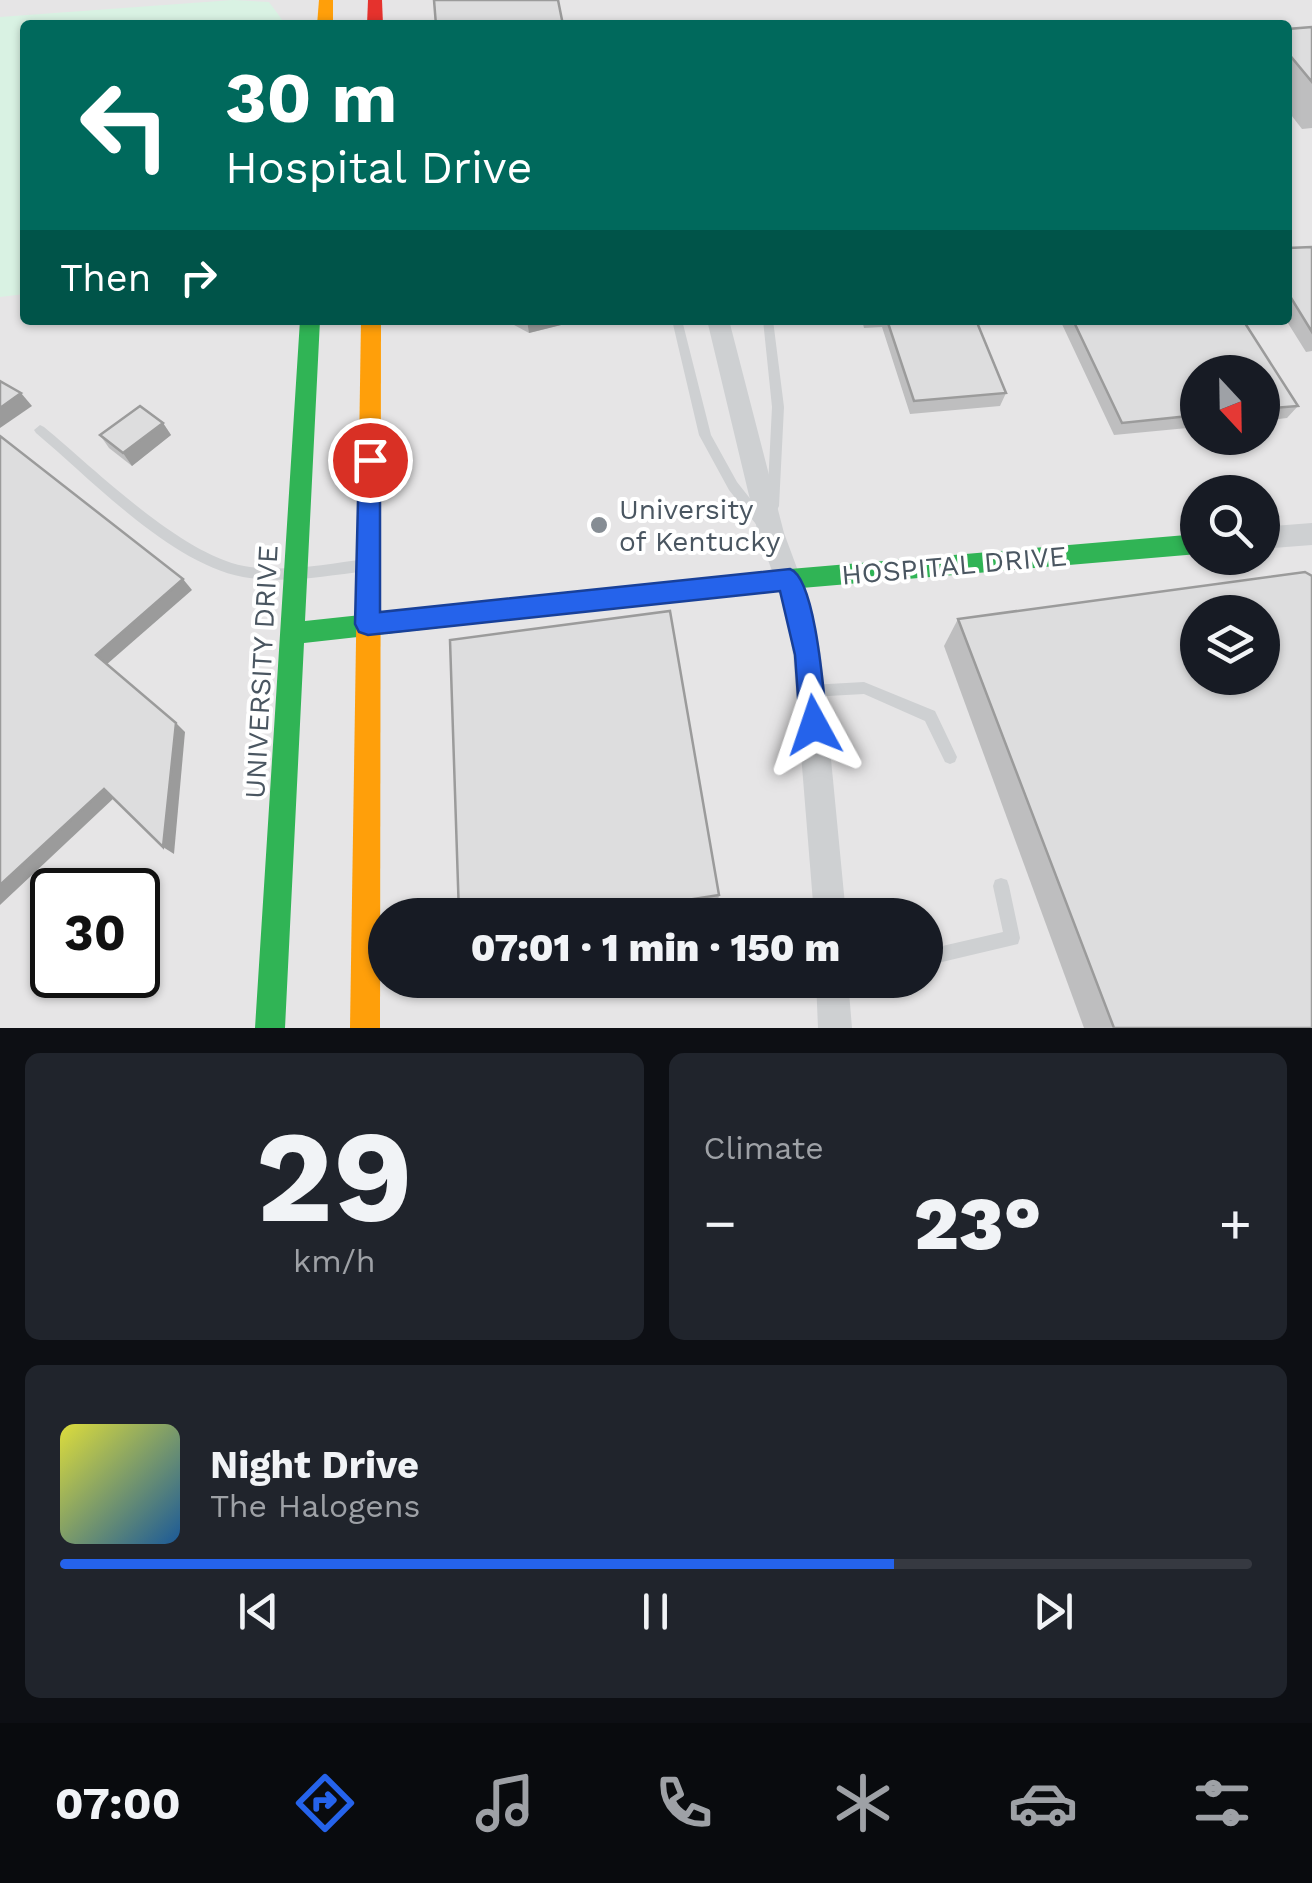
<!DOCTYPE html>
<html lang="en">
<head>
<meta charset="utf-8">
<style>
  body { margin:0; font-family:"Work Sans",sans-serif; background:#20242c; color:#f1f3f6; height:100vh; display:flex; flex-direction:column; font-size:38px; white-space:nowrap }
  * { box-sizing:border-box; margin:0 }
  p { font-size:32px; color:#9ea1a6 }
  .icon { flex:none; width:55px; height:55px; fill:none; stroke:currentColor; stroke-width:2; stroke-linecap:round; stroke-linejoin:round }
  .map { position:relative; height:1028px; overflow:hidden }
  .drawer { display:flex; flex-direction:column; gap:25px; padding:25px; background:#0d0f14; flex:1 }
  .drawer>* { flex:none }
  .guide { position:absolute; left:20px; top:20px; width:1272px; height:305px; border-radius:10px; box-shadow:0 2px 8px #0004; background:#00695c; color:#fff; overflow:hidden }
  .needle { width:65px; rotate:158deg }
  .controls { position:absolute; left:1180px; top:355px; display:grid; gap:20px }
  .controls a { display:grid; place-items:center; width:100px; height:100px; border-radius:50%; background:#171b24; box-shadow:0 2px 8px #0004; font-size:50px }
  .speed { position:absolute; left:30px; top:868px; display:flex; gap:20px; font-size:50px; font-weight:700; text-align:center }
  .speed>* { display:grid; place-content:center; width:130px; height:130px; border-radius:50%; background:#171b24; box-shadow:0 2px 8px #0004; line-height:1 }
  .speed .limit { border:5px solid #111; border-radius:15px; background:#fff; color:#111 }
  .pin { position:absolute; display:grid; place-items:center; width:85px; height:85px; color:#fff; margin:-42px; border:5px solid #fff; border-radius:50%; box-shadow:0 2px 10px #0007 }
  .me { position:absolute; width:110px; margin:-55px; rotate:355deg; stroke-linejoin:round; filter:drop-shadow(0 0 8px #0008) }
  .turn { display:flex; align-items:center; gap:35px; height:210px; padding:0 40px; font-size:45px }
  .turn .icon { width:130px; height:130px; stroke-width:2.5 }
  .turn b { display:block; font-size:70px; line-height:85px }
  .then { display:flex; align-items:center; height:95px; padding:0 40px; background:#0003; gap:20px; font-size:38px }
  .big { font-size:75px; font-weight:800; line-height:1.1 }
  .drawer .card { flex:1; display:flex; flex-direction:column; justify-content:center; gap:15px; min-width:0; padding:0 35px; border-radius:15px; background:#20242c }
  .drawer .dial { align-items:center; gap:0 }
  .dial b { font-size:130px; line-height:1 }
  .song { display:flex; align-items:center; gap:30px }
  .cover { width:120px; height:120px; border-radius:15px; background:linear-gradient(135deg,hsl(60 70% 55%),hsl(210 70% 35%)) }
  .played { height:10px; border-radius:5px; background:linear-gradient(90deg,#2563eb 70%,#363941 70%) }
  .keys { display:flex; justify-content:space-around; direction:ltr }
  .heat { display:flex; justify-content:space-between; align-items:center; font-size:55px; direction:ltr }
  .drawer .tiles { flex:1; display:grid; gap:25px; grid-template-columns:1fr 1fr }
  .card:last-child { grid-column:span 2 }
  .trip { position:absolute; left:368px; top:898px; width:575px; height:100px; border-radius:50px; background:#171b24; box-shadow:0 2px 8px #0004; font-weight:800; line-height:100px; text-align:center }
  .dock { display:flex; height:160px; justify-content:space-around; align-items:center; background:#090b0e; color:#9ea1a6 }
  .dock .icon { width:70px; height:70px }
  .dock .active { color:#2563eb }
  .dock b { font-size:45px; color:#f1f3f6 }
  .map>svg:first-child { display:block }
</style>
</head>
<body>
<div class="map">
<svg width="1312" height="1028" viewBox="0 0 1312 1028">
  <rect width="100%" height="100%" fill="#f4f4f4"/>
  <path fill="#e6e5e6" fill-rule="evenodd" d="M0,0H1312V1028H0ZM25,25H1288V320H25ZM1198,372H1262V438H1198ZM1198,492H1262V558H1198ZM1198,612H1262V678H1198ZM52,890H138V975H52ZM385,915H925V980H385Z"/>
  <path fill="#d9f2e3" d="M233,0L269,2L286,25H25V294L0,297V17Z"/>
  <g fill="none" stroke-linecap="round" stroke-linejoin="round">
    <g fill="#ced0d2" fill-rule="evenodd">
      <path d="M672,320H682L711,435L737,482L767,520L769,524L767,528H759L729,490L699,435Z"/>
      <path d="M763,320H773L784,407L779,506L777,510H769L767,506L772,407Z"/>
      <path d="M40,425L44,427C95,469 180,554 244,566C284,573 326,564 366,559L371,561L372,565L371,569L366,571C326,576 284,584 243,577C170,563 92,480 36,433L34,430Z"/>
      <path d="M864,682L935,711L957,757L955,762L950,764L945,762L925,721L864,694L810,697L805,696L803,691L805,686L810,685Z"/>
      <path d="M1001,878L1007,880L1009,886L1020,938L1018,944L925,966V950L1003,932L993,886L995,880Z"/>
    </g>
    <g fill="#ced0d2" fill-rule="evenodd">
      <path d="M707,320H729L784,533L811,606L821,655L846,915H814L793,655L785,606L758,533Z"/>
      <path d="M1312,523V545L1262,549V527Z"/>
      <path d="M816,980H848L852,1028H818Z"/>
    </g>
    <path fill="#30b455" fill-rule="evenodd" d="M300,320H320L305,621L790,569L1198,534V554L790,589L304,643L285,1028H255Z"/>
    <g fill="#ff9f0a" fill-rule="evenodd">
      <path d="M319,0H333V25H317Z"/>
      <path d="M361,320H381L380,1028H350Z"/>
    </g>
    <path fill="#e5322d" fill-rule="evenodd" d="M368,0H382L383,25H367Z"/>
  </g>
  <g fill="#bebebf">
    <path d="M1312,27V128L1302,129L1288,111V29Z"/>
    <path d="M1312,247V351L1306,352L1286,320L1288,248Z"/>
    <path d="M505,320H581L529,333Z"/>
    <path d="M862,320H976L1006,393L1000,406L910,414L882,327L864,328Z"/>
    <path d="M1060,320H1243L1298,406L1287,418L1262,421V372H1198V427L1114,435Z"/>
    <path d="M163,423L171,435L132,466L109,448L100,435Z"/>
    <path d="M958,619L1312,1028H1084L944,646Z"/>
    <path d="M719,895L717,907L666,915H459Z"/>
  </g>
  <g fill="#9b9b9b">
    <path d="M527,320H581L529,333Z"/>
    <path d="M21,393L32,406L0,428V408Z"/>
    <path d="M163,423L171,435L132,466L123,453Z"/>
    <path d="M183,579L192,590L106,665L96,655Z"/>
    <path d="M176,723L185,732L174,854L163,847Z"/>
    <path d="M104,789L115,797L0,905V885Z"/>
  </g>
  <g fill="#ddddde" stroke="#9b9b9b" stroke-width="2.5" fill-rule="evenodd">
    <path d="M434,0H558L563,25H436Z"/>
    <path d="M1312,27V82L1288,53V29Z"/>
    <path d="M1312,247V332L1288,293V248Z"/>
    <path d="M887,320H976L1006,393L914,401Z"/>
    <path d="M1073,320H1243L1298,406L1262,409V372H1198V415L1122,423Z"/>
    <path d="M0,381L21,393L0,408Z"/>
    <path d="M140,406L163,423L123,453L100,435Z"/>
    <path d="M0,436L183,579L96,655L176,723L163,847L104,789L0,885Z"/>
    <path d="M1305,572L1312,576V1028H1114L958,619ZM1198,612H1262V678H1198Z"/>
    <path d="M670,611L719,895L592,915H459L450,640Z"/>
  </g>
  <path fill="#2563eb" stroke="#184099" stroke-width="2.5" d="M370,451L380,460V612L790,569C816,578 824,697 827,725L823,734L814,738L804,734L800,725L795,655L780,591L368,635L359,632L355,624L359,460Z"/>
  <circle fill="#868d94" stroke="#fff" stroke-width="4" cx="599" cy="525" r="10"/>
  <g text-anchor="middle" stroke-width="8" stroke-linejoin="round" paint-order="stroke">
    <g font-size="28" fill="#4a5661" stroke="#fff" text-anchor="start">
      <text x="619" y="519">University<tspan x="619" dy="32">of Kentucky</tspan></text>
    </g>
    <g font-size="28" fill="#4a5661" stroke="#fff">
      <text transform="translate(954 565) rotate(-5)" y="10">HOSPITAL DRIVE</text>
      <text transform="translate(261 672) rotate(-87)" y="10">UNIVERSITY DRIVE</text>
    </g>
  </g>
</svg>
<div class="controls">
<a><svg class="needle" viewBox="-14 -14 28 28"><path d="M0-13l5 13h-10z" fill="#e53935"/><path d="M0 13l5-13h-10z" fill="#9ea1a6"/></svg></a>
<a><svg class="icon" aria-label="search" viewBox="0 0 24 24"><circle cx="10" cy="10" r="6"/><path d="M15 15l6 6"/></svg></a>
<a><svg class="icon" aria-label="layers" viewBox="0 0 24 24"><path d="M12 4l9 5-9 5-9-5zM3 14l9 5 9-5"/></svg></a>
</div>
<div class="speed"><div class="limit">30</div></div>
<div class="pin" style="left:370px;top:460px;background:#d93025"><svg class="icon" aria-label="arrive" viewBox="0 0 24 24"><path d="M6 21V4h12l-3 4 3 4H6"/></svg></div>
<svg class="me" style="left:814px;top:725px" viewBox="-20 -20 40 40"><path d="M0-17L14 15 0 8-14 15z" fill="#2563eb" stroke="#fff" stroke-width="4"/></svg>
<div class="trip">07:01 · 1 min · 150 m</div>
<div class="guide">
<div class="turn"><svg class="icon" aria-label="left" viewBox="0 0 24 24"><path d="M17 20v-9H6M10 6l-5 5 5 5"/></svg><div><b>30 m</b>Hospital Drive</div></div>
<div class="then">Then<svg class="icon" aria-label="right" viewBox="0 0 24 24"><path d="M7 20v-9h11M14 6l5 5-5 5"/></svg></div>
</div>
</div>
<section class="drawer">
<div class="tiles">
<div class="card dial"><b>29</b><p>km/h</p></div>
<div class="card"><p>Climate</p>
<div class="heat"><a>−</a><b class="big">23°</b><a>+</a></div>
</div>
<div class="card">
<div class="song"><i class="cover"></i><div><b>Night Drive</b><p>The Halogens</p></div></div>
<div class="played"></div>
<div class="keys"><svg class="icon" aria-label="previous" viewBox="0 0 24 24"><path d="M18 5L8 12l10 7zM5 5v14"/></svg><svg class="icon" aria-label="pause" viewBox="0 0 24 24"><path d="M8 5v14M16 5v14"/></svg><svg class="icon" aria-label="next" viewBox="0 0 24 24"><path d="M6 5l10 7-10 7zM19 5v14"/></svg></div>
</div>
</div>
</section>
<nav class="dock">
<b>07:00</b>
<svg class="icon active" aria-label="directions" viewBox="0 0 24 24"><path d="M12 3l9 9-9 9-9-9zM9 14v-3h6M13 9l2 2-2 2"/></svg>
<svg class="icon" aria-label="music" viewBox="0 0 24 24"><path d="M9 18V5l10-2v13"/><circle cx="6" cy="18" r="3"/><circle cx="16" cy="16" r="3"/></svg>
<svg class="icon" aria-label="phone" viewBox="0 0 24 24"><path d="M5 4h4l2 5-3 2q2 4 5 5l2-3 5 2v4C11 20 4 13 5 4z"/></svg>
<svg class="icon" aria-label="climate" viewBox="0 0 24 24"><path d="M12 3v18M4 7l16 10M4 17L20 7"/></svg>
<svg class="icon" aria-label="car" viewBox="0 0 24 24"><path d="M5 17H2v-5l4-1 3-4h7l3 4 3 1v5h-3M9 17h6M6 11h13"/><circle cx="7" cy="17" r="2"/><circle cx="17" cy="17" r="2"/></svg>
<svg class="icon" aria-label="filters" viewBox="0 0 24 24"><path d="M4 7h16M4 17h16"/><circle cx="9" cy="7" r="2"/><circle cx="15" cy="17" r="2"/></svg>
</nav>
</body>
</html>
